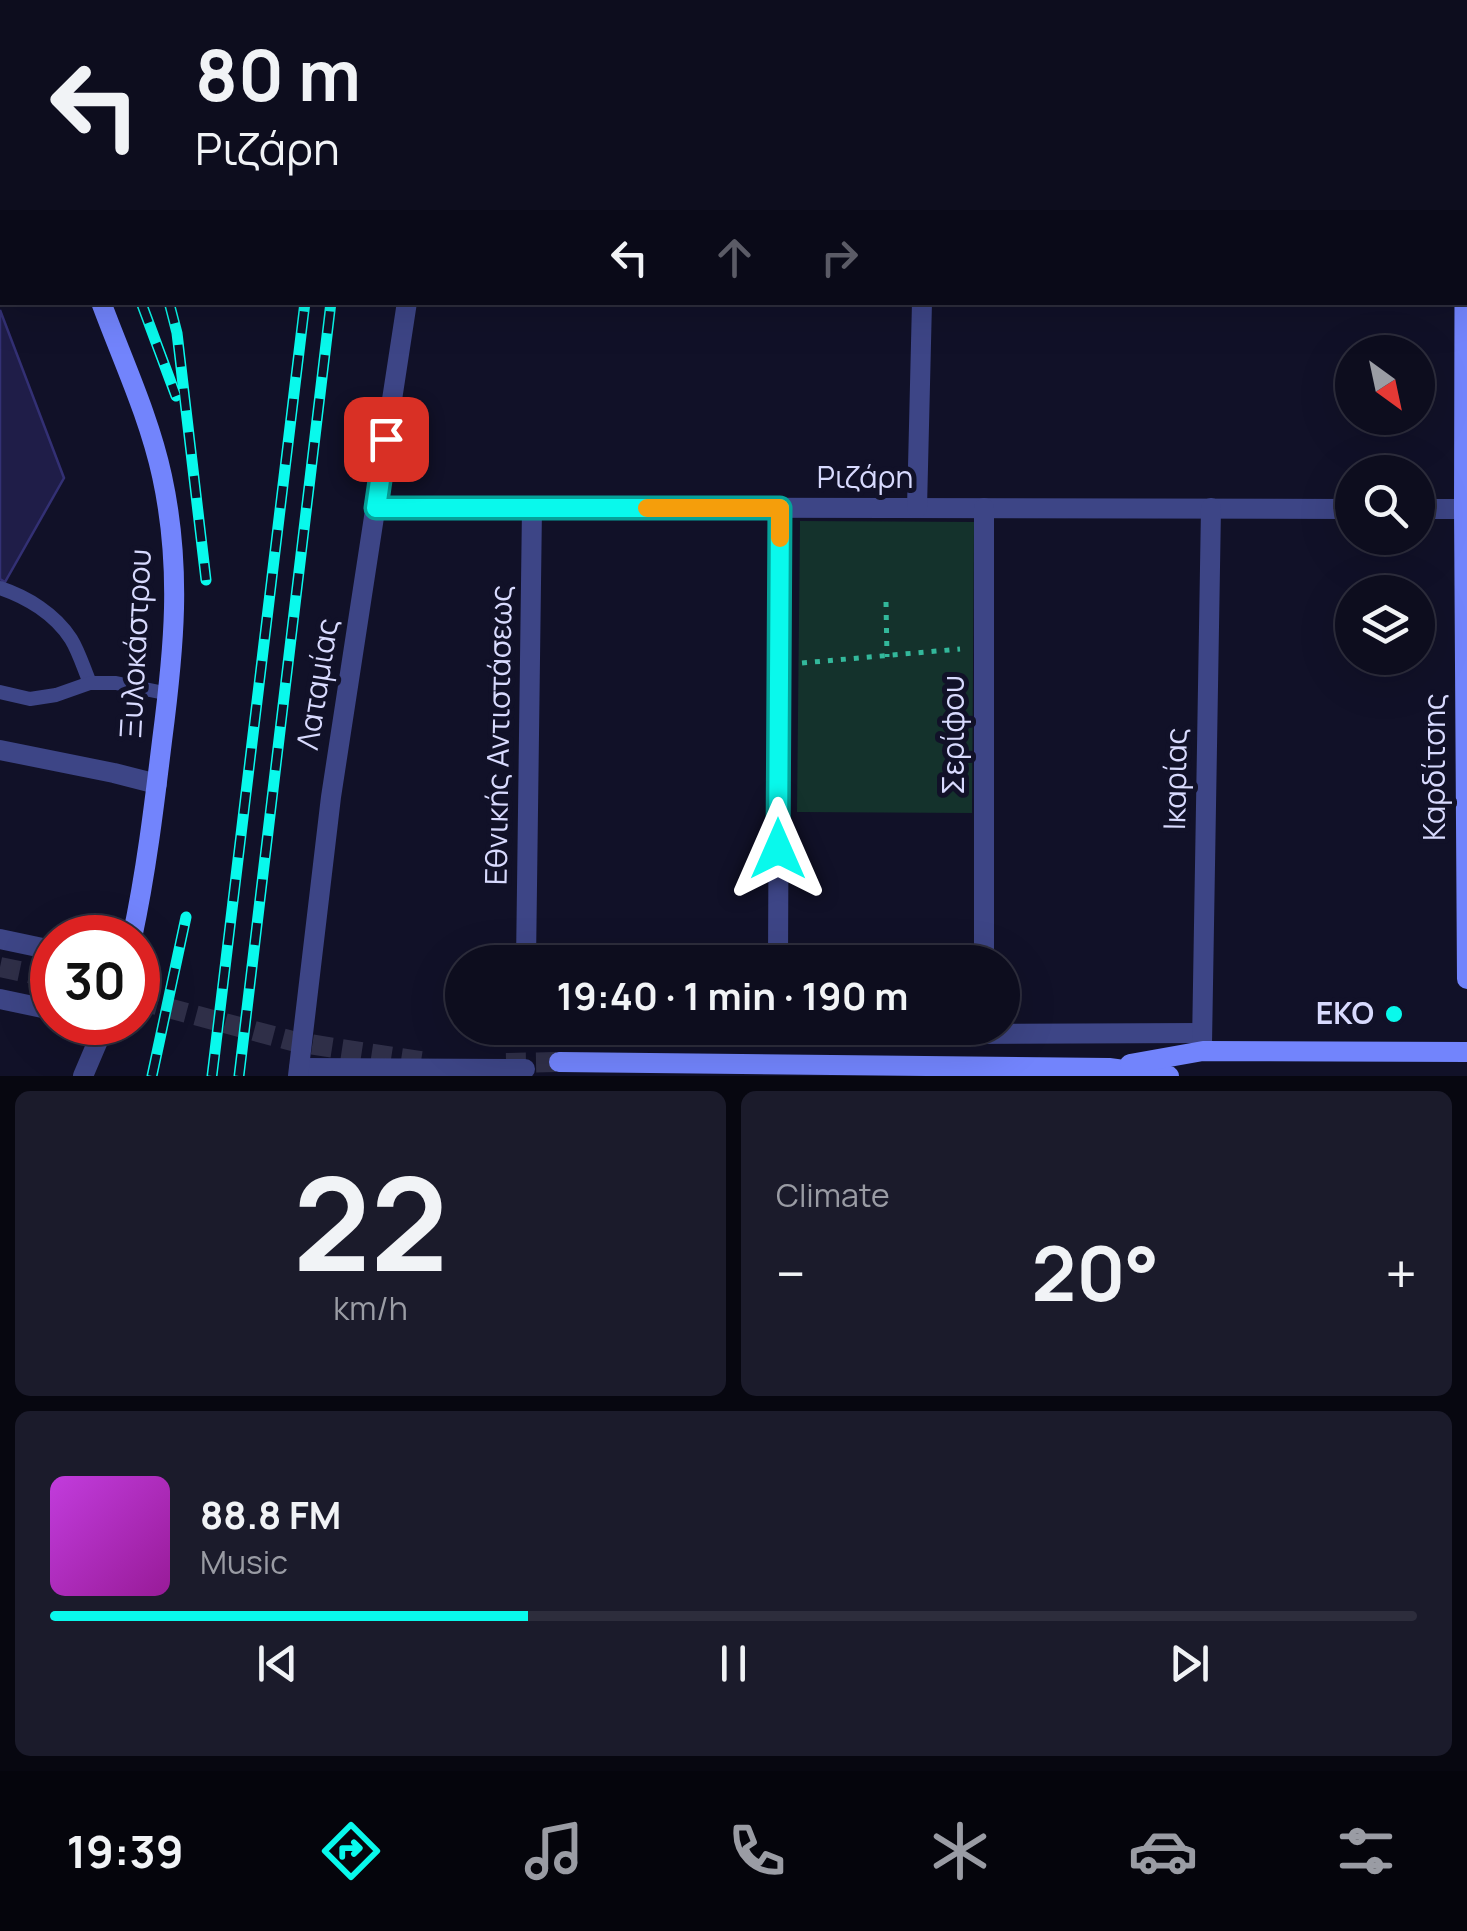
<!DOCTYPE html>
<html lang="en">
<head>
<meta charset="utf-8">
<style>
  body { margin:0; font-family:Manrope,sans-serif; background:#1b1b2b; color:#f1f3f6; height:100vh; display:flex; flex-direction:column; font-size:38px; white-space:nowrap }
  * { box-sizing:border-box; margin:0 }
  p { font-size:32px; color:#9a9ca4 }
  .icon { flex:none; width:55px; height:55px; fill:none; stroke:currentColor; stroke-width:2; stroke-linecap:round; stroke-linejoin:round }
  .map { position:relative; height:1076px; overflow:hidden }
  .side { display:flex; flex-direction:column; gap:15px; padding:15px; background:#070710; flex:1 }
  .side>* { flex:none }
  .banner { position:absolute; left:0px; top:0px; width:1468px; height:305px; box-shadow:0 10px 40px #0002,0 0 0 2px #2d2d3c; background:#0d0d1e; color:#f1f3f6; overflow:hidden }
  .needle { width:65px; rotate:147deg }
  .tools { position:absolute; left:1335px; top:335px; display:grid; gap:20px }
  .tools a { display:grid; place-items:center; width:100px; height:100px; border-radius:50%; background:#0d0d1e; box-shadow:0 10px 40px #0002,0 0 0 2px #2d2d3c; font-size:50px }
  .speed { position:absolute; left:30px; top:915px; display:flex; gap:20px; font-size:50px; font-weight:700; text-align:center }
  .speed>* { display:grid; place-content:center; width:130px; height:130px; border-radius:50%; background:#0d0d1e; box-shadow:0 10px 40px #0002,0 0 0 2px #2d2d3c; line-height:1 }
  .speed .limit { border:15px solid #d22; background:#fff; color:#111 }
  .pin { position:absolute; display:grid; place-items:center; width:85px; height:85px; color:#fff; margin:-42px; border-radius:20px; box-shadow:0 5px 15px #0006 }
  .me { position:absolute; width:110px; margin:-55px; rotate:0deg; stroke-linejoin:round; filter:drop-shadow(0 0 8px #0008) }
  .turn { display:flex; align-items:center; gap:35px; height:210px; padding:0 30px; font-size:45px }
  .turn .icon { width:130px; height:130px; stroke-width:2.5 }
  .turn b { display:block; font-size:70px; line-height:85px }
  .lanes { display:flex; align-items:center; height:95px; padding:0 30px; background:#0003; justify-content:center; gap:50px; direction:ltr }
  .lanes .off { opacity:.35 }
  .big { font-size:75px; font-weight:700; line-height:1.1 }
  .side .tile { flex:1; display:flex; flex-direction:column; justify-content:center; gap:15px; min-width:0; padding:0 35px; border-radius:15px; background:#1b1b2b }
  .side .dial { align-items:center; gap:0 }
  .dial b { font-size:130px; line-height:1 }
  .song { display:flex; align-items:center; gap:30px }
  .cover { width:120px; height:120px; border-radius:15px; background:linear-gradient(135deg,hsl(290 70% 55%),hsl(300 70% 35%)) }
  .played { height:10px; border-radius:5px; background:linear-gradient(90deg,#09f9ec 35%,#2d2d3c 35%) }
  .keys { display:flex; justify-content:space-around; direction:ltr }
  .heat { display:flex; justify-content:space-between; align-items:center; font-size:55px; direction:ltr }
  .side .tiles { flex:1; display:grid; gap:15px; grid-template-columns:1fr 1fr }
  .tile:last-child { grid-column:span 2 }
  .trip { position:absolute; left:445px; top:945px; width:575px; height:100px; border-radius:50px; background:#0d0d1e; box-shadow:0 10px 40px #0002,0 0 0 2px #2d2d3c; font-weight:700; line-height:100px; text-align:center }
  .tab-bar { display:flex; height:160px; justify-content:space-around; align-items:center; background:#05050c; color:#9a9ca4 }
  .tab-bar .icon { width:70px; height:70px }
  .tab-bar .selected { color:#09f9ec }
  .tab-bar b { font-size:45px; color:#f1f3f6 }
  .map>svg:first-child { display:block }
</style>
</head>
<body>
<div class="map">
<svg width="1467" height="1076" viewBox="0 0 1467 1076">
  <rect width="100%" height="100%" fill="#111128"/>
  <path fill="#14322c" d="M800,521L974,522L972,813L797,812Z"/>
  <path fill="#1f1d48" stroke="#333074" stroke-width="2.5" d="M0,310L64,478L5,582L0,579Z"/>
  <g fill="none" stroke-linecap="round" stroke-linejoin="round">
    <g stroke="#2f2f48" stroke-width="20" stroke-dasharray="20 10" stroke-linecap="butt">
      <path d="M0,967L52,978"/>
      <path d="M138,1000L296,1042L427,1062"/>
      <path d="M506,1063L559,1062"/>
    </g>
    <g stroke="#33b89b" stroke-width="5" stroke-dasharray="5 8" stroke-linecap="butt">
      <path d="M886,602L887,657"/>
      <path d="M802,663L960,649"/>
      <path d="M69,931L100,938"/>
    </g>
    <g stroke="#3d4586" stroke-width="14">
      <path d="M0,588C27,597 55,614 71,639C79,652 84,669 90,683"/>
      <path d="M0,692L30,699L56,695L90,683H116L169,694"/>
    </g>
    <g stroke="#3d4586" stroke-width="20">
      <path d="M920,0V2"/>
      <path d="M440,2L441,0"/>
      <path d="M377,507L1352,509"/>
      <path d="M917,508L922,302"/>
      <path d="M984,508V962"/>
      <path d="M1418,509H1464"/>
      <path d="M0,750L114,773L157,784"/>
      <path d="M0,939L52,950"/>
      <path d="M526,962L532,508"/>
      <path d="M778,962L780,508"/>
      <path d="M0,999L52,1010"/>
      <path d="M525,1036L1202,1033"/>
      <path d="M1202,1044L1211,508"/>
      <path d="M299,1068L525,1069"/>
      <path d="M83,1076L106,1022"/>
      <path d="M298,1076L331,797L407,302"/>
    </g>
    <g stroke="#7284fc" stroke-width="20">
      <path d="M1465,2V0"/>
      <path d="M0,18L2,29"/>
      <path d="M1465,74L1464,509L1467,979"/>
      <path d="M101,302C122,359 149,416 162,476C182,568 174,649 162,741C154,807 146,873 132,938"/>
      <path d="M559,1062L1109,1068L1169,1076"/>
      <path d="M1130,1064L1203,1051L1467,1052"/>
    </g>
    <defs>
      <g id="rail">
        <path d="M74,0L75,2"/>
        <path d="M340,2L341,0"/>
        <path d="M366,2L367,0"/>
        <path d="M141,302L176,396"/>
        <path d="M169,302L177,333L206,580"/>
        <path d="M152,1076L186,917"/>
        <path d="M212,1076L305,302"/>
        <path d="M239,1076L331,302"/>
      </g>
    </defs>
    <use href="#rail" stroke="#09f9ec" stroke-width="11"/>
    <use href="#rail" stroke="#111128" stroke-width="8" stroke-dasharray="22" stroke-linecap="butt"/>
  </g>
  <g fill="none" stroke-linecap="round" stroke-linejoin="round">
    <defs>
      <path id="route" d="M386,439L376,508H780L778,849"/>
    </defs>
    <use href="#route" stroke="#06a299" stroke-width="25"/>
    <use href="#route" stroke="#09f9ec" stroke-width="18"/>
    <path stroke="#f59e0b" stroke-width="18" d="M647,508H780V538"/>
  </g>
  <circle fill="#09f9ec" stroke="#111128" stroke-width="4" cx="1394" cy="1014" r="10"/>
  <g text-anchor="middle" stroke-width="10" stroke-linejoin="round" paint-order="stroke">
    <g font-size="30" fill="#d8dafe" stroke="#111128">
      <text x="865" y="488">Ριζάρη</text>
      <text transform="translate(136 644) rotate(-87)" y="10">Ξυλοκάστρου</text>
      <text transform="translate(318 684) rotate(-81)" y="10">Λαταμίας</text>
      <text transform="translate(499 735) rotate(-89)" y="10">Εθνικής Αντιστάσεως</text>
      <text transform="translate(954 735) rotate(-90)" y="10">Σερίφου</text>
      <text transform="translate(1435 767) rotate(-90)" y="10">Καρδίτσης</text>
      <text transform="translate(1176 779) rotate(-89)" y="10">Ικαρίας</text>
    </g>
    <g font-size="30" font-weight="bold" fill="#d8dafe" stroke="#111128" text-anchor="end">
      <text x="1374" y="1024">EKO</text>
    </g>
  </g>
</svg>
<div class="tools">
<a><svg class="needle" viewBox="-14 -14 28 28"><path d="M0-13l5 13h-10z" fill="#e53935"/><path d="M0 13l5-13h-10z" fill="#9a9ca4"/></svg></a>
<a><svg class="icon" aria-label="search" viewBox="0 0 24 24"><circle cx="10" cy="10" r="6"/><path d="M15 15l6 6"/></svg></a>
<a><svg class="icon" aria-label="layers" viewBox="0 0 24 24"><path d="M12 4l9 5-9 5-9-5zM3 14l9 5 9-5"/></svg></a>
</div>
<div class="speed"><div class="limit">30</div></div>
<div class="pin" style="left:386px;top:439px;background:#d93025"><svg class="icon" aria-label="arrive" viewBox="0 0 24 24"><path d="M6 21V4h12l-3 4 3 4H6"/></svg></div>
<svg class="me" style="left:778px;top:849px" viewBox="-20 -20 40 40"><path d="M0-17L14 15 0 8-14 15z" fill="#09f9ec" stroke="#fff" stroke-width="4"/></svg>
<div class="trip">19:40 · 1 min · 190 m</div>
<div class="banner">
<div class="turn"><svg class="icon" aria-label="left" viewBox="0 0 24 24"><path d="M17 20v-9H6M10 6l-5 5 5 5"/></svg><div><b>80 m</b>Ριζάρη</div></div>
<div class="lanes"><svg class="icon" aria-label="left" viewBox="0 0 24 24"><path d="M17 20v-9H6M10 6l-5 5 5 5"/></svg><svg class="icon off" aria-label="ahead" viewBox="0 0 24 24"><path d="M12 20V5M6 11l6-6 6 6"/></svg><svg class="icon off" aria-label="right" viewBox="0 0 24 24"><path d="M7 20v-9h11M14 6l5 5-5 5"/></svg></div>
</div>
</div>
<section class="side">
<div class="tiles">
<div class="tile dial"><b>22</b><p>km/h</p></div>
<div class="tile"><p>Climate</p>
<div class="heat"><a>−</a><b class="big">20°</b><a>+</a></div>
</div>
<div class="tile">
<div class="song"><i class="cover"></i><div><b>88.8 FM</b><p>Music</p></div></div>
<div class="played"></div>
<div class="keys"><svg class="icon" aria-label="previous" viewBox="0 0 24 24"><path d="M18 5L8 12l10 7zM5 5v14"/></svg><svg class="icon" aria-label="pause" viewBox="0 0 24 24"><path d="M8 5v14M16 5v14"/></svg><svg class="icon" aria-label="next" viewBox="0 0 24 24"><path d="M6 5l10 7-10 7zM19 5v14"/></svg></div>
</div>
</div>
</section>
<nav class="tab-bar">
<b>19:39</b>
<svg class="icon selected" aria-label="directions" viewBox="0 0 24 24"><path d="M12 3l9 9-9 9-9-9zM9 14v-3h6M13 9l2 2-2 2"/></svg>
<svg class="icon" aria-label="music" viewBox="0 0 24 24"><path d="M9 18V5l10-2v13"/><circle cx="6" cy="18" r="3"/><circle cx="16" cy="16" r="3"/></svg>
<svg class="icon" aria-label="phone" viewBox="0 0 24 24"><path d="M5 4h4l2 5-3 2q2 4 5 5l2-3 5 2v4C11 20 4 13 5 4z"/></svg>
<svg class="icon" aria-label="climate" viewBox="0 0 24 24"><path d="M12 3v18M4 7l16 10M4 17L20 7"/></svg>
<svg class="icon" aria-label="car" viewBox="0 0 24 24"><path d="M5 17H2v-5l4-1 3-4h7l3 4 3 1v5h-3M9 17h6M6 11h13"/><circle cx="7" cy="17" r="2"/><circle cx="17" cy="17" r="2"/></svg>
<svg class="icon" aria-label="filters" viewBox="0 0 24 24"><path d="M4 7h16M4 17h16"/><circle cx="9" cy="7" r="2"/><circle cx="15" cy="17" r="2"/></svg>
</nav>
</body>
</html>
